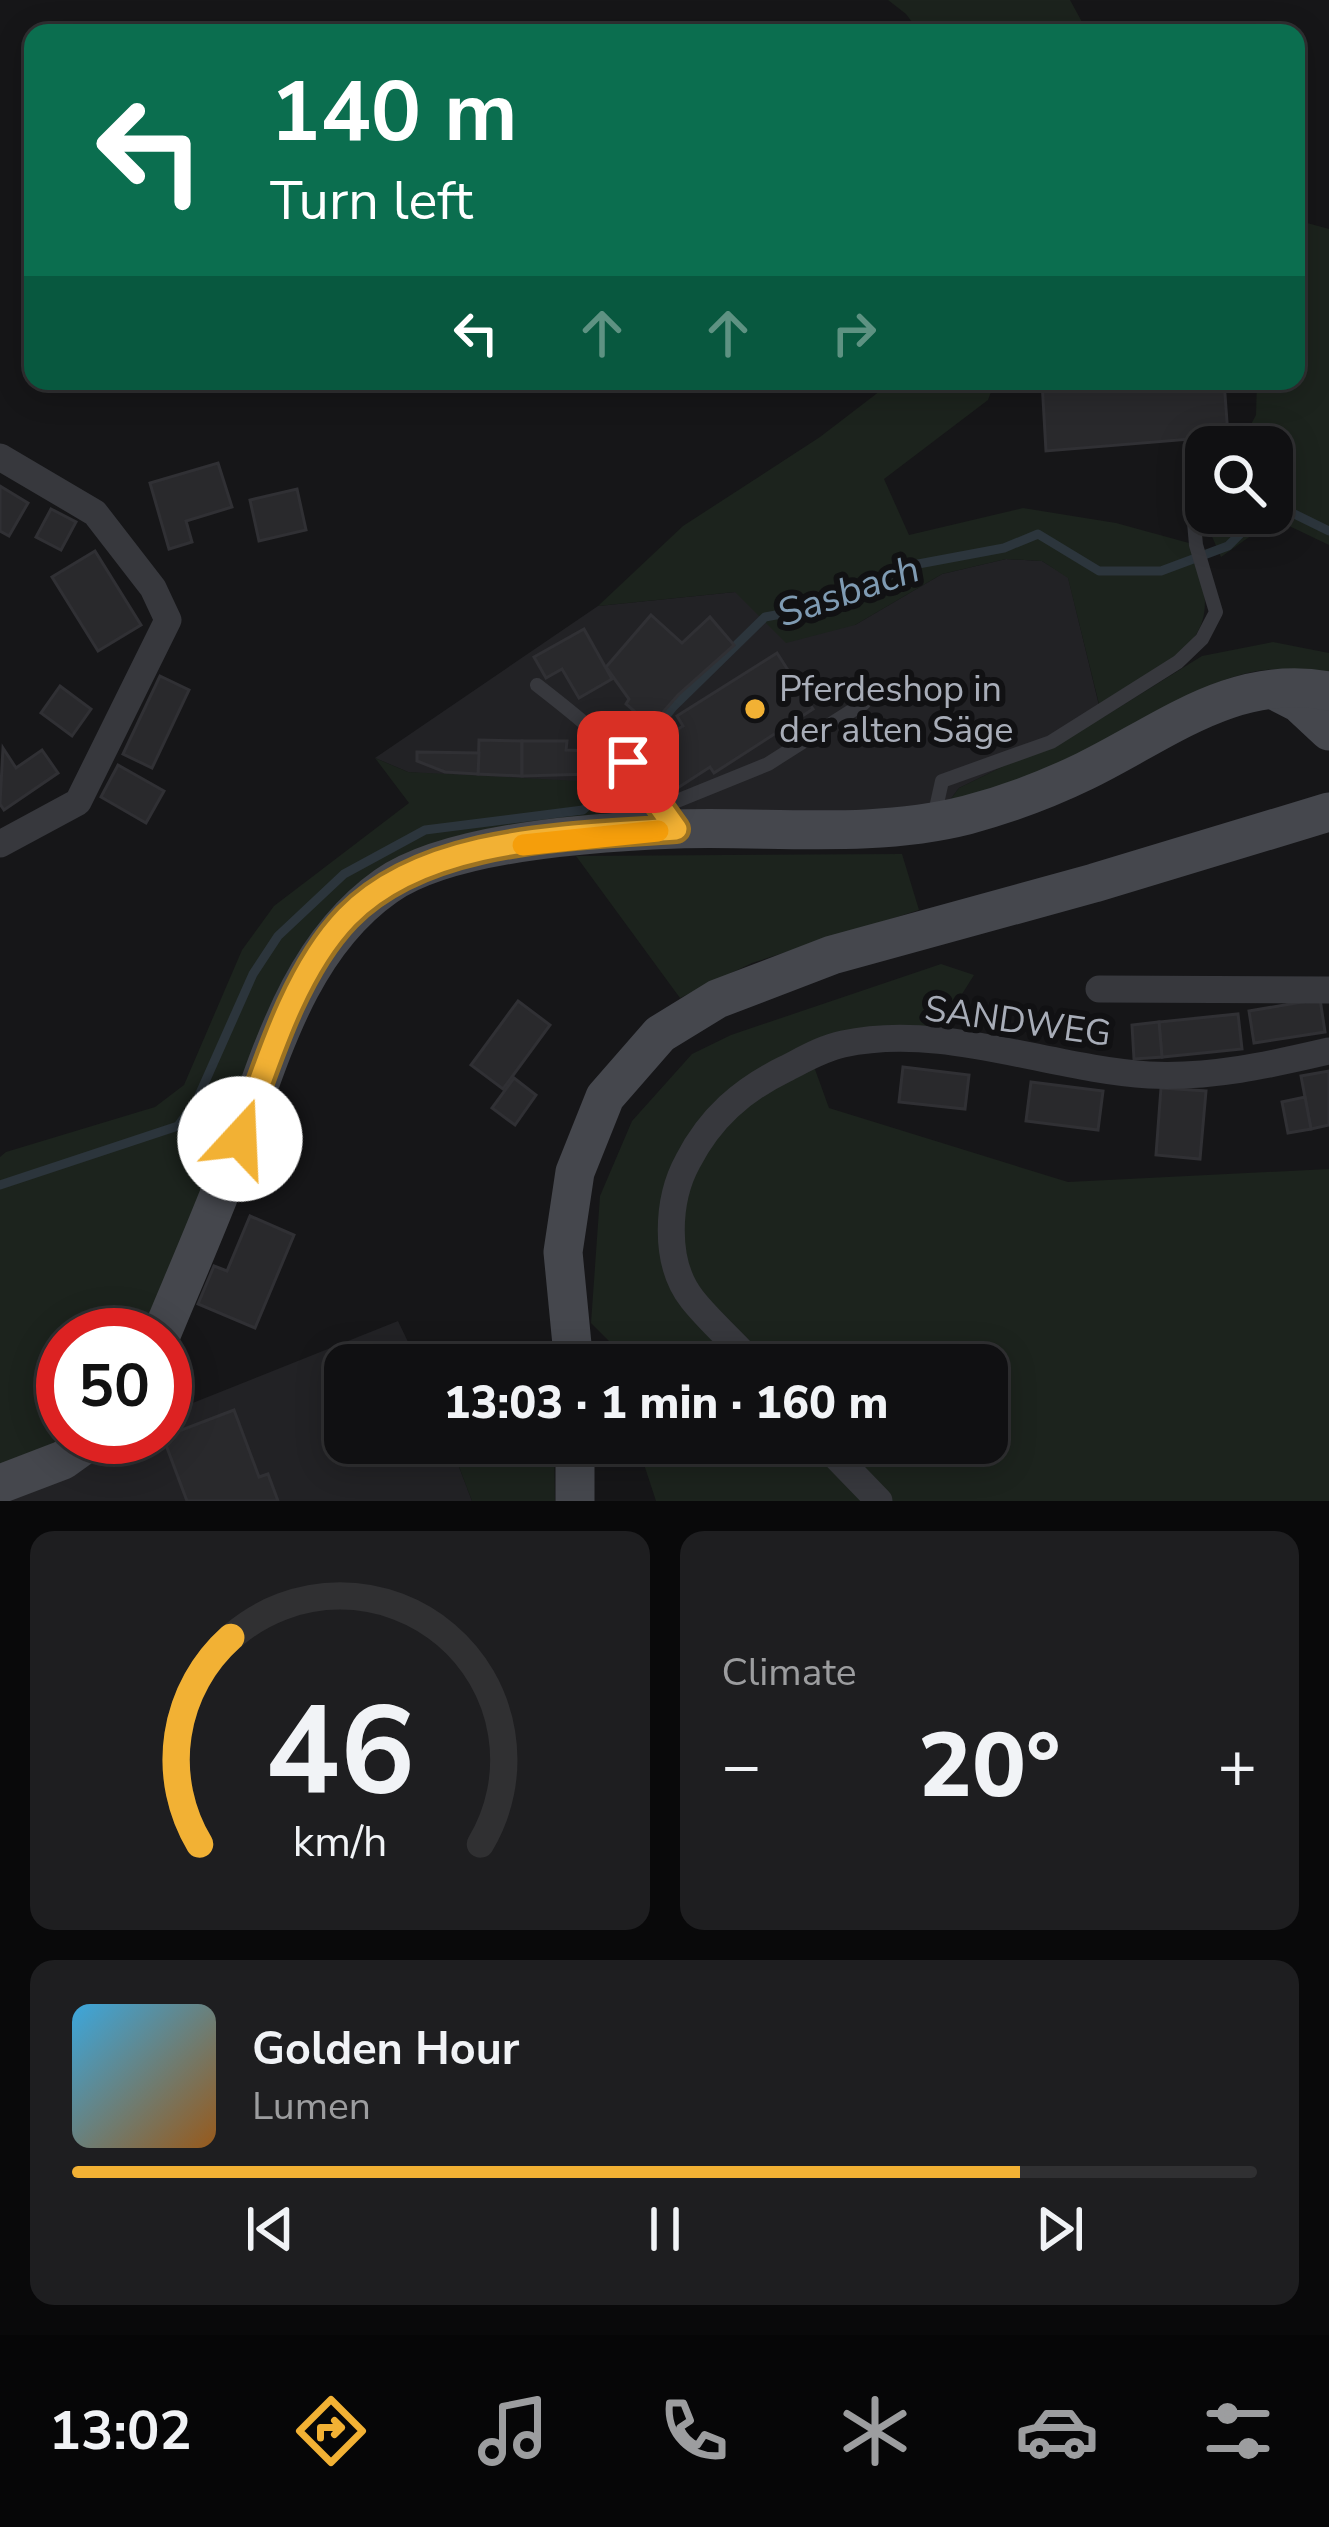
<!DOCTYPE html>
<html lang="en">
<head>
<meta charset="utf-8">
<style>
  body { margin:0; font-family:"Nunito Sans",sans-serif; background:#1e1e20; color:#f1f3f6; height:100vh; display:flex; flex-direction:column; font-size:45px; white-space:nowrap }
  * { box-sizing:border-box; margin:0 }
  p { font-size:39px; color:#9c9d9f }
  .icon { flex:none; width:66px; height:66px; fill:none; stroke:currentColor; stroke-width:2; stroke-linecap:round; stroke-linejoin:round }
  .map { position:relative; height:1501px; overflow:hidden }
  .side { display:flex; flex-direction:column; gap:30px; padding:30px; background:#09090a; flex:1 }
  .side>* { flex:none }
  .top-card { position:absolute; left:24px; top:24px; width:1281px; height:366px; border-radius:24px; box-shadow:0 6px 30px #0003,0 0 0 3px #303032; background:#0b6e4f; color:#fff; overflow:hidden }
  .controls { position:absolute; left:1185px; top:426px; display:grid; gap:24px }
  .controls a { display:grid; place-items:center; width:108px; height:108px; border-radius:24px; background:#101012; box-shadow:0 6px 30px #0003,0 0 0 3px #303032; font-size:60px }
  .speed { position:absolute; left:36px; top:1308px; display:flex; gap:24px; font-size:60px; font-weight:700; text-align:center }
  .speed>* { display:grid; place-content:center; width:156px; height:156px; border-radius:50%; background:#101012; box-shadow:0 6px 30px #0003,0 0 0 3px #303032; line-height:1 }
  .speed .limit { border:18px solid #d22; background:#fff; color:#111 }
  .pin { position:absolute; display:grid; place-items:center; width:102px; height:102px; color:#fff; margin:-51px; border-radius:24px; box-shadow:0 6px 18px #0006 }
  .me { position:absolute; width:132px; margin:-66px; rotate:20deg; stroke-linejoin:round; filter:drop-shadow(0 0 9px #0008) }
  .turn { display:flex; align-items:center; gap:42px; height:252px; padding:0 48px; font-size:54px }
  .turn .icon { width:156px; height:156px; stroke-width:2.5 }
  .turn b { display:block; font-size:84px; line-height:102px }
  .lanes { display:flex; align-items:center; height:114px; padding:0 48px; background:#0003; justify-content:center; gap:60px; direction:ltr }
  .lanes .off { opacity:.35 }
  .big { font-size:90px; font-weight:800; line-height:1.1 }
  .side .card { flex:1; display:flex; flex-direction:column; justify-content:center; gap:18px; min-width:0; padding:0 42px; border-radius:24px; background:#1e1e20 }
  .side .dial { align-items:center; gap:0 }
  .dial svg { height:312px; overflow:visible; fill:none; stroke:#303032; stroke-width:7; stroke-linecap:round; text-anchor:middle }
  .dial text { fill:#f1f3f6; stroke:none }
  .song { display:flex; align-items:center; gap:36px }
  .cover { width:144px; height:144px; border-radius:18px; background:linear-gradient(135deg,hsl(200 70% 55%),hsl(30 70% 35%)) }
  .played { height:12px; border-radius:6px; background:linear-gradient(90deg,#f2b134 80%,#303032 80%) }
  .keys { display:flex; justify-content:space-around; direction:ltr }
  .heat { display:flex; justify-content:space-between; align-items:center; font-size:66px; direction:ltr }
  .side .tiles { flex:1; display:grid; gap:30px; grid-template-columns:1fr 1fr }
  .card:last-child { grid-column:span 2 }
  .trip { position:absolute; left:324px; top:1344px; width:684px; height:120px; border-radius:24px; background:#101012; box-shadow:0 6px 30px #0003,0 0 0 3px #303032; font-weight:800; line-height:120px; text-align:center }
  .menu { display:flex; height:192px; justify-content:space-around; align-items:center; background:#060607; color:#9c9d9f }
  .menu .icon { width:84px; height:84px }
  .menu .on { color:#f2b134 }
  .menu b { font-size:54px; color:#f1f3f6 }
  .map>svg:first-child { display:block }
</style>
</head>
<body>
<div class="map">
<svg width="1329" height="1501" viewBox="0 0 1329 1501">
  <rect width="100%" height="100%" fill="#161618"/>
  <g fill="#222225">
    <path d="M1006,559L1042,561L1068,577L1102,718L959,788L944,808L699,820L609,813L615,790L408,772L375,758L598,606L735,592L855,625L942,574Z"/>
    <path d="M398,1321L419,1365H345V1443H450L472,1501H0L73,1437H165V1414Z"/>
  </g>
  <g fill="#1c231d">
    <path d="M888,0H1070L1088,33H920L906,14Z"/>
    <path d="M1296,220L1329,229V545L1283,523L1259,530L1221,557L1210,532L1212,513H1272V447H1239L1256,415L1257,381H1296Z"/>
    <path d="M893,381H995L988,400L884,479L909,535L1023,508L1116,523L1189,543C1235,645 1174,656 1099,704L1068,578L1042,561L1006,559L942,574L855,625L786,643L735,592L598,606L683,526L820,437Z"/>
    <path d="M1273,642L1329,653V678C1236,641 1146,727 1067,766C1030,785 984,795 944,808L959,788L1102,718L1202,656Z"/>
    <path d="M375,758L408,772L598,782L615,790L609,813L447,840L333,912L295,958L279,992L149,1335H63V1437H73L0,1472V1157L6,1152L155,1107L184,1085L242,950L274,906L409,803Z"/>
    <path d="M902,854L919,910L752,963L680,998L576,856Z"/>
    <path d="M941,964L974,975L942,1026L808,1050L829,1108L1068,1182L1329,1169V1501H656L637,1443H987V1365H618L614,1346L591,1323L600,1196L632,1121L692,1054L731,1035Z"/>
    <path d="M450,1443H554L555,1501H472Z"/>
  </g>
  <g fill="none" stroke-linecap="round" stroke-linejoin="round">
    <g stroke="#2c353c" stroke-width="9">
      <path d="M1272,508L1280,507L1329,531"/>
      <path d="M0,1185L178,1126L197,1100L253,974L278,936L344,874L425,830L583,810L614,782L673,707L765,617L814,608L913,565L1004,548L1038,534L1099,571H1161L1228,546L1261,513"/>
    </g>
  </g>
  <g fill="#29292c" stroke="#303034" stroke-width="3">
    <path d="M1042,381H1224L1228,436L1046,451Z"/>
    <path d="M218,463L232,507L186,521L192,542L169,549L150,483Z"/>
    <path d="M0,486L28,503L9,536L0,531Z"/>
    <path d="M297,489L306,530L259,541L250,500Z"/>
    <path d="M51,509L76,522L61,550L36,537Z"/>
    <path d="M95,551L141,625L98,651L52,577Z"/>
    <path d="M651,615L682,643L710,617L734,645L678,695L651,726L626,704L629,699L606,667Z"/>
    <path d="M584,629L612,679L579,698L562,669L546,678L534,657Z"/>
    <path d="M777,653L813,709L714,773L710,767L676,789L646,749L683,726L677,716Z"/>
    <path d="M160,676L189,690L152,768L123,754Z"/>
    <path d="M60,686L91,709L72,736L41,713Z"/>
    <path d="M479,740L522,741V776L478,774Z"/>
    <path d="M522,741H567L566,750L592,751L591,774L522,776Z"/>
    <path d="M3,748L16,768L42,750L58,773L4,810L0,804Z"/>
    <path d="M417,752L479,753L478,774L445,772L417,761Z"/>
    <path d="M118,765L164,791L146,823L101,797Z"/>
    <path d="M1320,999L1325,1032L1254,1043L1249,1011Z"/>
    <path d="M518,1001L550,1025L503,1089L471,1065Z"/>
    <path d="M1238,1014L1242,1049L1162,1057L1159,1022Z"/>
    <path d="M1159,1022L1162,1057L1134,1059L1132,1025Z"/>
    <path d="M903,1067L969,1075L965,1109L899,1102Z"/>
    <path d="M1329,1071V1125L1311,1129L1301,1076Z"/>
    <path d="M514,1078L536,1095L515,1125L492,1108Z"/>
    <path d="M1031,1082L1103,1091L1098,1130L1026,1121Z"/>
    <path d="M1161,1088L1206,1091L1200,1159L1156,1155Z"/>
    <path d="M1305,1097L1311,1129L1288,1133L1282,1102Z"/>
    <path d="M250,1216L294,1235L255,1328L198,1304L214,1266L227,1271Z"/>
    <path d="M234,1410L259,1477L268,1474L278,1501H187L163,1437Z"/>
  </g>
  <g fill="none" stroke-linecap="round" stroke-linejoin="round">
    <g stroke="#37383d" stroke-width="14">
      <path d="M537,685C586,723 630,758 664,811"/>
      <path d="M662,807L768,764L864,703"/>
      <path d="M934,817L942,781L1051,742L1178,662L1202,639L1216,612L1196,545L1189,465"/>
    </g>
    <g stroke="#37383d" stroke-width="27">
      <path d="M0,457L95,513L153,588L168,620L78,802L0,844"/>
      <path d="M1099,989L1329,990"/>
      <path d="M754,1365C735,1343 710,1322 692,1299C663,1262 667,1199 688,1161C710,1118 742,1090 785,1069C803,1060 823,1048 843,1044C943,1022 1049,1069 1149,1075C1211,1078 1269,1065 1329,1051"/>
      <path d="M823,1443L879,1501"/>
    </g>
    <g stroke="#45474d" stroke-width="39">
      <path d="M1274,690L1299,703L1329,731"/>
      <path d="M161,1335C183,1282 206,1229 227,1175C266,1075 292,952 386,886C450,841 599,832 677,829C774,826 872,839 967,815C1008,804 1046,790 1085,771C1165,732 1234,673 1329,691"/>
      <path d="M574,1365L563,1252L575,1172L605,1097L660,1034L717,999L832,955L1094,883L1329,812"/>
      <path d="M575,1443V1501"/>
      <path d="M0,1484L63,1460L95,1437"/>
    </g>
  </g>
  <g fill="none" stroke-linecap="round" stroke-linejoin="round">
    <defs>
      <path id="route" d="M240,1139C266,1067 293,973 347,917C426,836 570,837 676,829L628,762"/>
    </defs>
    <use href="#route" stroke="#9d7322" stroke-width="30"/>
    <use href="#route" stroke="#f2b134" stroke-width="21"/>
    <path stroke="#f59e0b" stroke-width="21" d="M523,845L658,831"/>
  </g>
  <circle fill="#f2b134" stroke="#111113" stroke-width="4.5" cx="755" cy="709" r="12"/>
  <g text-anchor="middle" stroke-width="12" stroke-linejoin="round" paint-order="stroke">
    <g font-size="36" fill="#a8adb8" stroke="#111113" text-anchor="start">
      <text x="779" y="701">Pferdeshop in<tspan x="779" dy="41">der alten Säge</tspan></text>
    </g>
    <g font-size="36" fill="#a8adb8" stroke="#111113">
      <text transform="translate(1018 1020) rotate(8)" y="13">SANDWEG</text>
    </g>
    <g font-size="39" font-style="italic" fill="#7f9bb3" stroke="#111113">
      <text transform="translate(848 590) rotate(-19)" y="14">Sasbach</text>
    </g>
  </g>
</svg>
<div class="controls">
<a><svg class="icon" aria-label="search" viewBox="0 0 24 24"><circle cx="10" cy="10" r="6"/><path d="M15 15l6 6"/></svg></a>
</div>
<div class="speed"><div class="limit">50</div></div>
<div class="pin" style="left:628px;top:762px;background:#d93025"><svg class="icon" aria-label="arrive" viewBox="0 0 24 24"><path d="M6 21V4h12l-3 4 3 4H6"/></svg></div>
<svg class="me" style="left:240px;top:1139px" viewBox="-20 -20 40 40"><circle r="19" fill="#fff"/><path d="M0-13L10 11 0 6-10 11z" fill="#f2b134"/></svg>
<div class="trip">13:03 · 1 min · 160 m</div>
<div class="top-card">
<div class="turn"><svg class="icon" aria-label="left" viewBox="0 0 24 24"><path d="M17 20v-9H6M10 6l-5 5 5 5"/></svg><div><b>140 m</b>Turn left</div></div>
<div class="lanes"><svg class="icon" aria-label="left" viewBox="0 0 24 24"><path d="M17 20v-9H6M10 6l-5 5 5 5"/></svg><svg class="icon off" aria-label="ahead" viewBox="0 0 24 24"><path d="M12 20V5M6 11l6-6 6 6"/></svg><svg class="icon off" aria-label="ahead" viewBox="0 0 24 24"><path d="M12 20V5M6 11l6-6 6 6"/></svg><svg class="icon off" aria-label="right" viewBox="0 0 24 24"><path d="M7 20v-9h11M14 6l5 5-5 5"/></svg></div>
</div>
</div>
<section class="side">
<div class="tiles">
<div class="card dial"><svg viewBox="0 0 100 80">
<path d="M14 69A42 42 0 1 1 86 69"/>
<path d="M14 69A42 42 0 0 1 22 16" stroke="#f2b134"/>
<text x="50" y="56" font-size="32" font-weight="700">46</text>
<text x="50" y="72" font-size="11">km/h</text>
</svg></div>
<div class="card"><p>Climate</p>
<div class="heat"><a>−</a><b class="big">20°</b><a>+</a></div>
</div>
<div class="card">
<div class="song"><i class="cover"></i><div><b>Golden Hour</b><p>Lumen</p></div></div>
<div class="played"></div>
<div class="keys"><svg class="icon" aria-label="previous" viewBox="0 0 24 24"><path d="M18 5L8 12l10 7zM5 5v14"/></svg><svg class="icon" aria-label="pause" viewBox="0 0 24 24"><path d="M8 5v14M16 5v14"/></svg><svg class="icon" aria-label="next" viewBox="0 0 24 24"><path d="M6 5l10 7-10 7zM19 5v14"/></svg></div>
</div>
</div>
</section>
<nav class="menu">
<b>13:02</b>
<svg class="icon on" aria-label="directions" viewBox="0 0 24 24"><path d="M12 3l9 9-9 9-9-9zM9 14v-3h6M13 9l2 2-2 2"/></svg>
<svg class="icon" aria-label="music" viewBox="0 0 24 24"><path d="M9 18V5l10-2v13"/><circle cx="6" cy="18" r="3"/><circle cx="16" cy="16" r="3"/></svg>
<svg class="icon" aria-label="phone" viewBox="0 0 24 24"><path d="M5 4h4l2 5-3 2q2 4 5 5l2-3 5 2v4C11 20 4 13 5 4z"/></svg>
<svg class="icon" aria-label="climate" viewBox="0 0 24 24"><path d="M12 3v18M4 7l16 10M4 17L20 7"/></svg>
<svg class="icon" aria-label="car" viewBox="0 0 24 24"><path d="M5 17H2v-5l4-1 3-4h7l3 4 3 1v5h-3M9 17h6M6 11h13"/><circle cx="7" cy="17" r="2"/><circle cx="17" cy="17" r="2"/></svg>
<svg class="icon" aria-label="filters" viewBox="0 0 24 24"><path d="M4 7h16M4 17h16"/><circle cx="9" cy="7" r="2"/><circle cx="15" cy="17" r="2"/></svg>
</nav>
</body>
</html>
